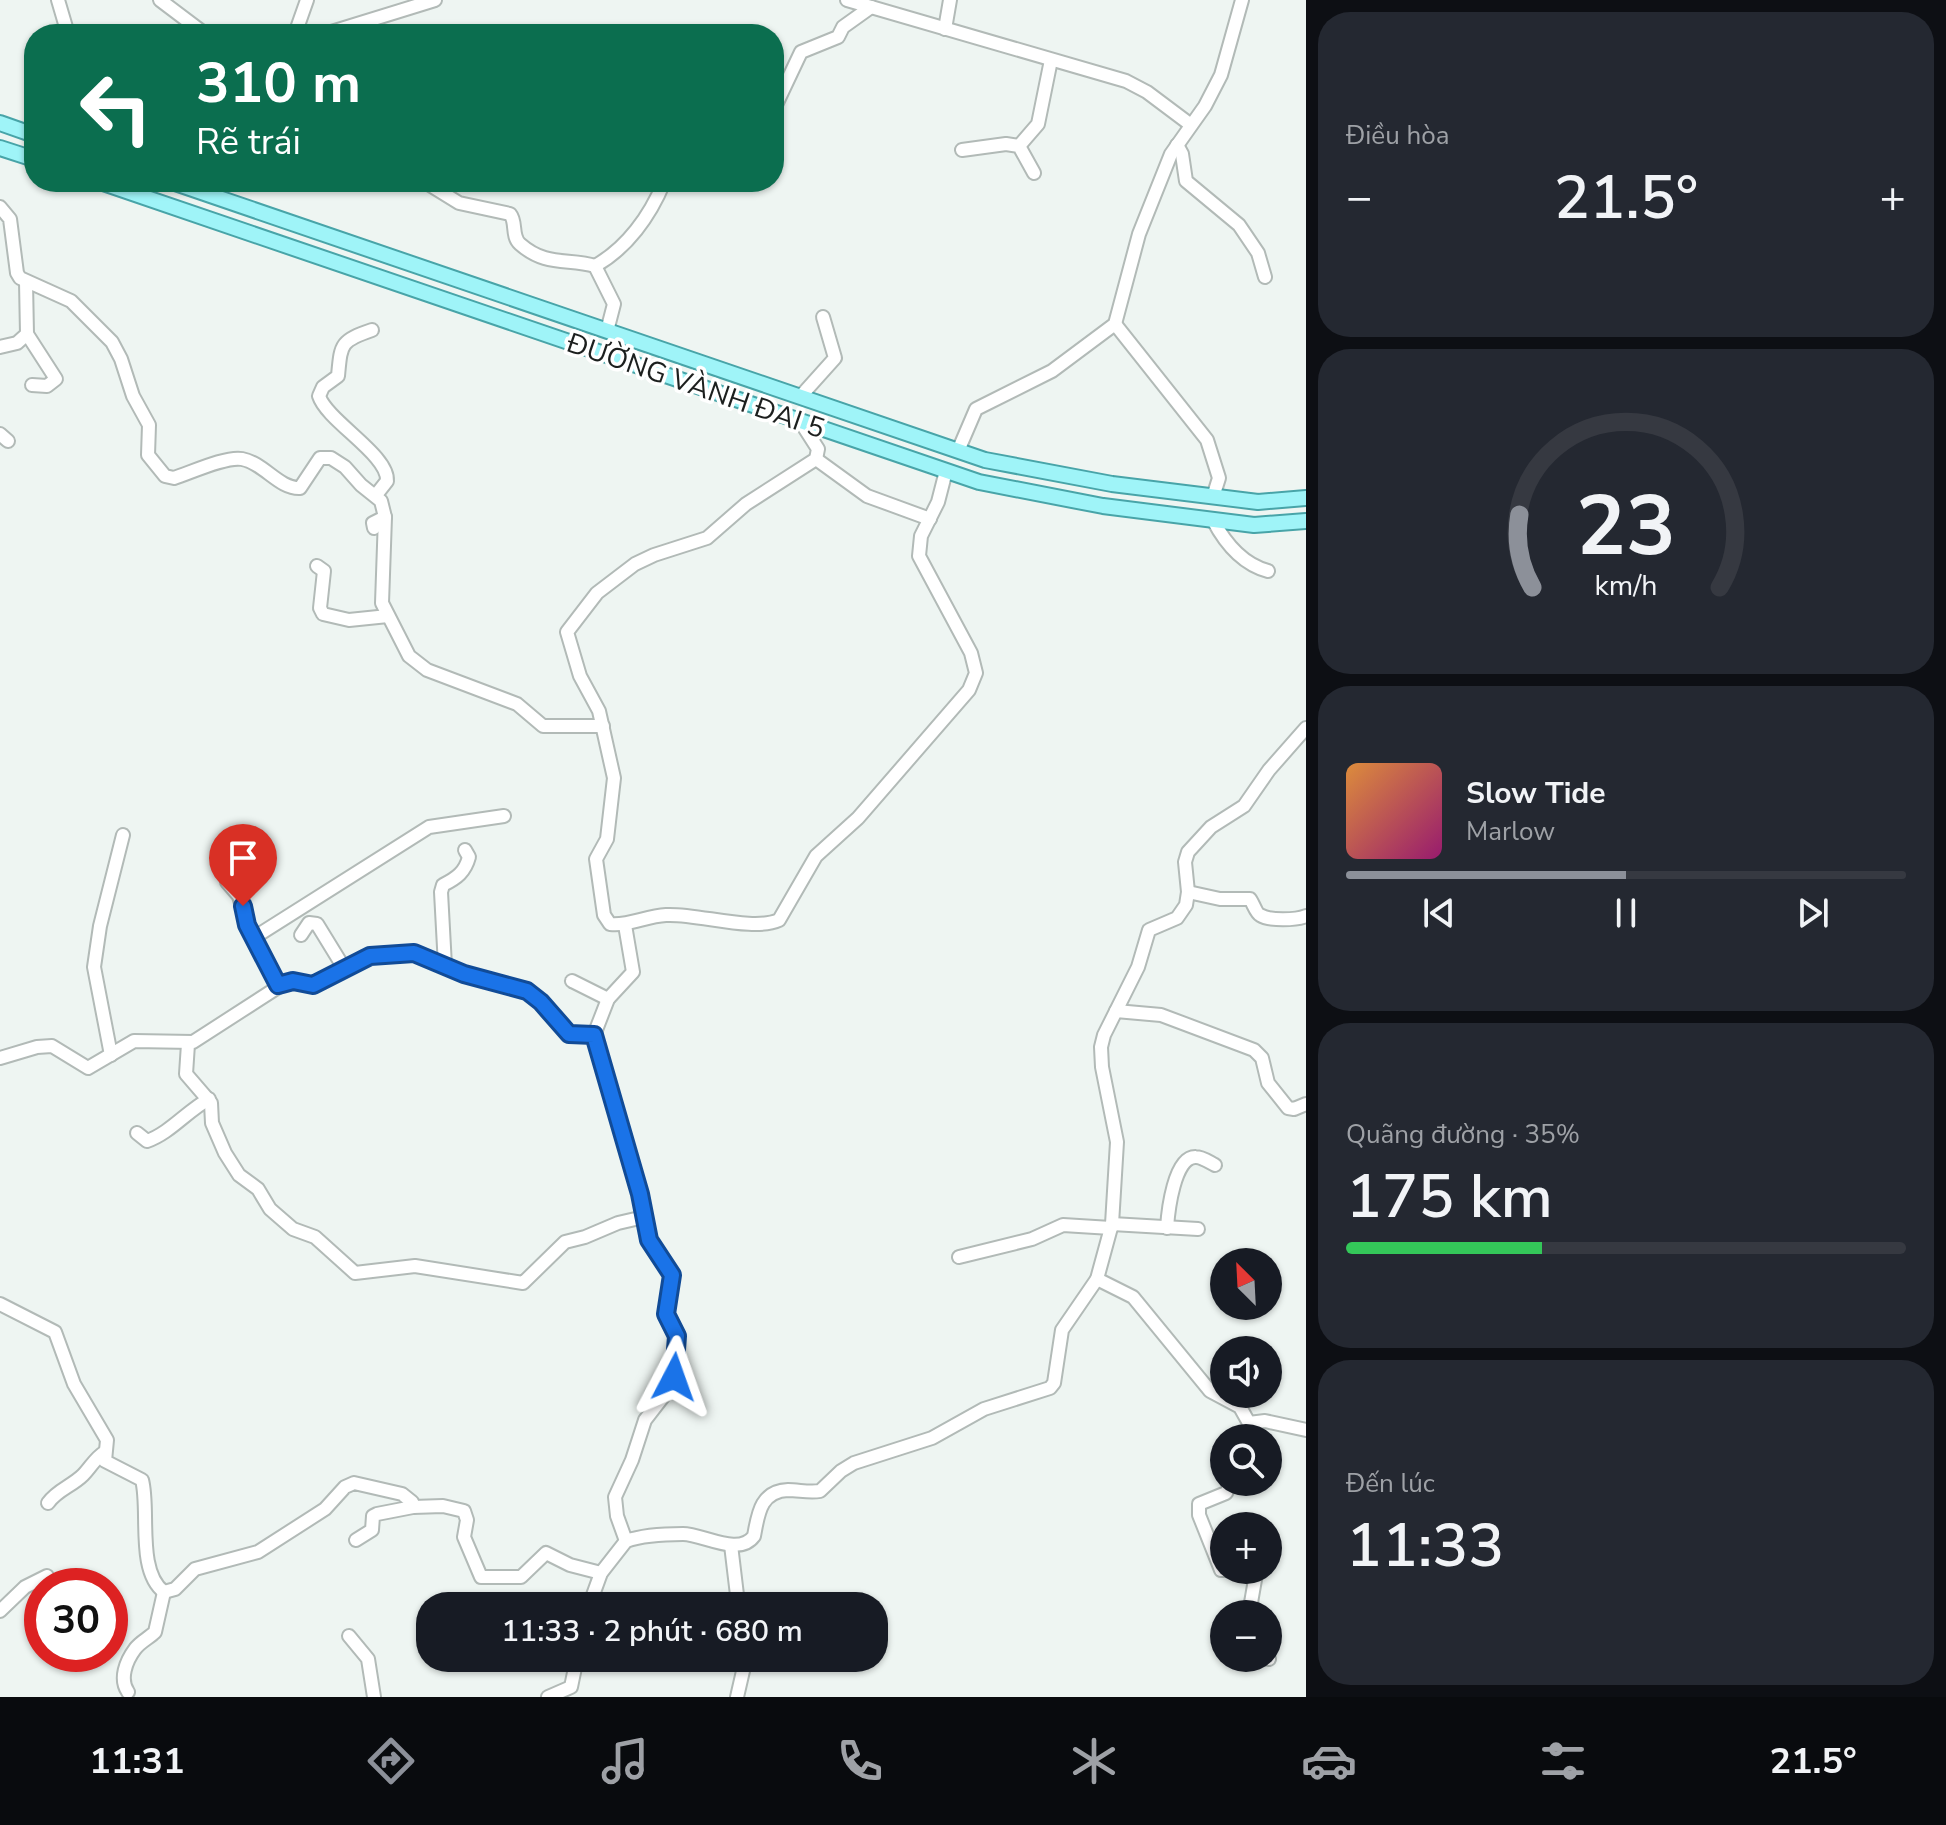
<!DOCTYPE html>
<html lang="vi">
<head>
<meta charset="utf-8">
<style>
  body { margin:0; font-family:"Nunito Sans",sans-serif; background:#242831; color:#f1f3f6; height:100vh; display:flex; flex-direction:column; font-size:30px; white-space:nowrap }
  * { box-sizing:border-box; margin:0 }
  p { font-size:26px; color:#9ea1a6 }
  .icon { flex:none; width:44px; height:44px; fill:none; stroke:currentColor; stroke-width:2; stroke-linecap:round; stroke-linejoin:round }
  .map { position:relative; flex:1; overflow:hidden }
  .side { display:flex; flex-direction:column; gap:12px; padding:12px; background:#0d0f14; width:640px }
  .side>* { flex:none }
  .guide { position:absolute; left:24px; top:24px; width:760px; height:168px; border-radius:32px; box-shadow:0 2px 6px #0004; background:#0b6e4f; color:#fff; overflow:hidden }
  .needle { width:52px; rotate:336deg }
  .buttons { position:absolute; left:1210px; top:1248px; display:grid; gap:16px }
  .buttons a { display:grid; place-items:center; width:72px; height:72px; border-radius:50%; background:#171b24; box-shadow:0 2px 6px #0004; font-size:40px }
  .speed { position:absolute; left:24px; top:1568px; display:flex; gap:16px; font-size:40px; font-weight:700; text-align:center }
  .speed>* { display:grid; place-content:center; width:104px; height:104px; border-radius:50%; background:#171b24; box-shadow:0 2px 6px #0004; line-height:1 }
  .speed .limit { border:12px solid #d22; background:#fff; color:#111 }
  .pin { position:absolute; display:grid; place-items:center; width:68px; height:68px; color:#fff; margin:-82px -34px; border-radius:50% 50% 50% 0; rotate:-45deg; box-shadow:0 0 8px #0007 }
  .pin .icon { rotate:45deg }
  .me { position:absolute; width:88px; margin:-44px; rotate:4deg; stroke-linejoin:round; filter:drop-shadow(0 0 6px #0008) }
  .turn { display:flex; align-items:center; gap:28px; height:168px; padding:0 40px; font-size:36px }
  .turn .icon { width:104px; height:104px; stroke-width:2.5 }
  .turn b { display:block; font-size:56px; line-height:68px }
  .big { font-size:60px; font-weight:600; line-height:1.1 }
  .side .card { flex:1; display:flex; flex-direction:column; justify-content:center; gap:12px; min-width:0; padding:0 28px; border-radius:32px; background:#242831 }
  .side .dial { align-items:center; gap:0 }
  .dial svg { height:208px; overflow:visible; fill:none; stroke:#363941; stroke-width:7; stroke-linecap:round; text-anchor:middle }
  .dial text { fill:#f1f3f6; stroke:none }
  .song { display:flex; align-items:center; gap:24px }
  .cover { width:96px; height:96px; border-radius:12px; background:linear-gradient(135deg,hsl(30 70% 55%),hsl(320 70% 35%)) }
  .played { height:8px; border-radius:4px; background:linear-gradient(90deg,#8c9099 50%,#363941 50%) }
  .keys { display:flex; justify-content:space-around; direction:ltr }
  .heat { display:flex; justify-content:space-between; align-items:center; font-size:44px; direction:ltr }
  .charge { height:12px; border-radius:6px; background:linear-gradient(90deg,#34c759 35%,#363941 0) }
  .trip { position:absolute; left:416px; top:1592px; width:472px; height:80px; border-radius:32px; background:#171b24; box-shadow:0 2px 6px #0004; font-weight:600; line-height:80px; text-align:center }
  .tab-bar { display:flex; height:128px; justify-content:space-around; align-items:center; background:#090b0e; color:#9ea1a6 }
  .tab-bar .icon { width:56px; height:56px }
  .tab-bar .on { color:#8c9099 }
  .tab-bar b { font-size:36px; color:#f1f3f6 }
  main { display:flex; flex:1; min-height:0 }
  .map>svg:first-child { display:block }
</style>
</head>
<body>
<main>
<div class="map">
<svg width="1306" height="1697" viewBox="0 0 1306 1697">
  <rect width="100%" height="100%" fill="#eef5f2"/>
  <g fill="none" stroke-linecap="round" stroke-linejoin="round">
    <defs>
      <g id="minor">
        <path d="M58,0L68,34"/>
        <path d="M160,0L205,34"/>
        <path d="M847,0L1126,81L1147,92L1191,125"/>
        <path d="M945,29L950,0"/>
        <path d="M295,34L307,0"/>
        <path d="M325,34L435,0"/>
        <path d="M774,109L801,52L838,37L843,27L871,7"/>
        <path d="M1177,145L1182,154L1186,181L1239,225L1258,253L1265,277"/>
        <path d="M1019,146L1038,124L1051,60"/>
        <path d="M962,150L1006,144L1019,146L1034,173"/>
        <path d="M425,182L459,203L510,214C517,222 511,236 520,244C546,267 568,258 595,266L614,304L607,331"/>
        <path d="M0,207L10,219L17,273L20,278L71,301L112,342L121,359L133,396L149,425L148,455L165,476L174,478C190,473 226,456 242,459C264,463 279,489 300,488L320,458H331L345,467L361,485L381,501L385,517L382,603L409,656L427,670L517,704L543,726H603"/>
        <path d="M595,266C627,248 650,216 664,182"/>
        <path d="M1115,324L1207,440L1219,478L1213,497"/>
        <path d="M372,330C340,341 341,344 338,376L323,387L319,396C327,421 389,455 387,481L376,495"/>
        <path d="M27,334L56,379L47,386L32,385"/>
        <path d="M0,347L17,343L27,334L26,282"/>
        <path d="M800,397L835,358L823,317"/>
        <path d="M800,421L818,449L816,459L746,504L707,538L654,555L635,564L597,593L567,632L580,676L599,711L614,778L607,839L596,859L604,915L610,924C629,926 646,916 666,915C697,913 753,932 779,920L816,856L858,818L969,690L976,673L971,653L919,556L921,536L938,502L946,471"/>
        <path d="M0,434L8,441"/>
        <path d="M958,451L976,409L1052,371L1115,324L1139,234L1171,154L1205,106L1221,75L1242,0"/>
        <path d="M816,459L867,496L930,519"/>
        <path d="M1213,520C1225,543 1242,564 1268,571"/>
        <path d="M374,528L373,523L385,517"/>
        <path d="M317,566L324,571L320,608L323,614L349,620L388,616"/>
        <path d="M227,882L239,896L247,925L278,985"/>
        <path d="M1188,892L1220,899H1250C1253,903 1256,913 1260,915C1269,921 1297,920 1306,916"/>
        <path d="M625,925L633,972L608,999L594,1035L640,1194L649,1240L672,1275L666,1314L677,1336L674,1377L669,1389L645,1420L632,1460L615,1497L617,1516L626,1541"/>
        <path d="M301,935L309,923L317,924L344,968"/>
        <path d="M255,937L429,827L504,816"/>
        <path d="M445,966L441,892L443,885C457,878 465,872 469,857L465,850"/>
        <path d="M572,981L608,999"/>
        <path d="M1116,1011L1161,1015L1254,1050L1262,1058L1268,1083L1288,1108L1294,1109L1306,1104"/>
        <path d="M188,1044L186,1074L211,1103L212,1123L225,1153L239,1175L258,1189L270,1209L293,1229L315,1237L355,1273L415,1266L523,1283L565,1242L585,1237L618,1223L644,1217"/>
        <path d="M111,1055L94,967L100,926L123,835"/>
        <path d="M0,1058L37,1047L52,1046L88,1068L134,1041L193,1042L286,982L313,985L364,957L404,953H414L458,971L527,991L541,1002L569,1034L594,1035"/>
        <path d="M137,1133L147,1141C170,1133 187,1111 209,1099"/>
        <path d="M1112,1224L1198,1229"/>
        <path d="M1167,1228C1168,1212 1174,1156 1196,1157C1202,1157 1209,1162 1215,1165"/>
        <path d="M959,1257L1032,1239L1063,1225L1111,1228"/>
        <path d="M1097,1279L1133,1297L1210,1391L1240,1407L1249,1423L1247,1438"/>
        <path d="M0,1304L55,1332L74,1384L107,1440L105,1461L142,1480C150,1509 136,1571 164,1592"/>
        <path d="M1249,1423L1265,1421L1306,1430"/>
        <path d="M1232,1482L1226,1493L1199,1504V1515L1221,1570H1240"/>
        <path d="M48,1503C57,1490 72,1486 83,1475C91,1467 95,1458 105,1452"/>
        <path d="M356,1540L372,1530L373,1516L377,1514L413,1507"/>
        <path d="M731,1545L737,1595L741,1606"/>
        <path d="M164,1592L175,1589L195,1569L258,1552L325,1509L345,1487L354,1483L402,1494L412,1502L413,1507L443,1506L464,1511L467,1520L464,1537L481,1577H521L546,1553L570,1565L601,1573"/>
        <path d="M589,1606L601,1573L626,1541C643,1535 665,1534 683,1534C703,1534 739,1557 754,1536C758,1515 760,1491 788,1490C799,1490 809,1493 820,1491L841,1471L854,1463L932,1438L984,1409L1050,1388L1054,1383L1062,1330L1097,1279L1112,1224L1117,1142L1102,1067L1101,1047L1104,1035L1138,967L1149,930L1177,918L1186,905L1188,892L1185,862L1188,852L1211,827L1244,806L1269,770L1306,728"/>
        <path d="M0,1611L25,1587L47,1576"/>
        <path d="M1249,1614L1256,1574L1251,1570"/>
        <path d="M349,1636L368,1659L374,1697"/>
        <path d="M1265,1658L1269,1659"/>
        <path d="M128,1692C119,1679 126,1661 135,1649C140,1642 149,1638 155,1632L164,1592"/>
        <path d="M548,1697L571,1687L577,1658"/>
        <path d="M737,1697L746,1658"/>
      </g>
      <g id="major">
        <path d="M0,123L34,135"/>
        <path d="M0,148L34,159"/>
        <path d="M100,182L979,482L1103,506L1254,525L1306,521"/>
        <path d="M172,182L985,460L1112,484L1258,502L1306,498"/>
      </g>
    </defs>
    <use href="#minor" stroke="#b2bab7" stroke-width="16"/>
    <use href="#major" stroke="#48a4a8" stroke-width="18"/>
    <use href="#minor" stroke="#fff" stroke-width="12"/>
    <use href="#major" stroke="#9ff4f8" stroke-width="14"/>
  </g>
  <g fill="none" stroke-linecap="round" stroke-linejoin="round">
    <defs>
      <path id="route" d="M243,906L247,925L278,985L293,981L313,985L370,956L414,953L464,974L527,991L541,1002L569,1034L594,1035L640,1194L649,1240L672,1275L666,1314L677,1336L674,1377"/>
    </defs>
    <use href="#route" stroke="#114b97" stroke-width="20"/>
    <use href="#route" stroke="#1a73e8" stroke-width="14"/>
  </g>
  <g text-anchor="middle" stroke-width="7" stroke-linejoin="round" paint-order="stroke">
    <g font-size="28" fill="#1c1f1e" stroke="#fff">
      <text transform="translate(696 385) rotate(19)" y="10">ĐƯỜNG VÀNH ĐAI 5</text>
    </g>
  </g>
</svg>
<div class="buttons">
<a><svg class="needle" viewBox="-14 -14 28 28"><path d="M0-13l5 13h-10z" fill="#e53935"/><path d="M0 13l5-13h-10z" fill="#9ea1a6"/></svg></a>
<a><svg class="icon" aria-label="sound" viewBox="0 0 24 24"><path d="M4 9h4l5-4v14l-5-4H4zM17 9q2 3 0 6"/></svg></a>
<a><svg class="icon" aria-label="search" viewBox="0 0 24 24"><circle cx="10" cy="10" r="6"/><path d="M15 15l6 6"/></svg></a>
<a>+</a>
<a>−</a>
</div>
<div class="speed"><div class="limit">30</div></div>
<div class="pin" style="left:243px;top:906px;background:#d93025"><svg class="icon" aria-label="arrive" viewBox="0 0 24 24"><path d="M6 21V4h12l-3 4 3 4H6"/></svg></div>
<svg class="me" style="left:674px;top:1377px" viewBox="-20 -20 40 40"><path d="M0-17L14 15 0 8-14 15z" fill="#1a73e8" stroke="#fff" stroke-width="4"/></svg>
<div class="trip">11:33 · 2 phút · 680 m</div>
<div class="guide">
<div class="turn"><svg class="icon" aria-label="left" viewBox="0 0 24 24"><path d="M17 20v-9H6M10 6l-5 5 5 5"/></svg><div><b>310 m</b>Rẽ trái</div></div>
</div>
</div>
<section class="side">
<div class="card"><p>Điều hòa</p>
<div class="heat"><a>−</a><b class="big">21.5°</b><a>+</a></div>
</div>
<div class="card dial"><svg viewBox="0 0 100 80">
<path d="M14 69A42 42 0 1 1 86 69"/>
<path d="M14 69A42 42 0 0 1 9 41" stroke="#8c9099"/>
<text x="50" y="56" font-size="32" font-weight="700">23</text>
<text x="50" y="72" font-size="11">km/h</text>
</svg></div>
<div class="card">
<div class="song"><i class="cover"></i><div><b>Slow Tide</b><p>Marlow</p></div></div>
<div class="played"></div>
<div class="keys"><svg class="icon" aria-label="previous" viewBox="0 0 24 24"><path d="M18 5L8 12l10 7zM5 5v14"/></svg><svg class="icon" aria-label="pause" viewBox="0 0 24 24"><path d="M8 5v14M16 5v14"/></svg><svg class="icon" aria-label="next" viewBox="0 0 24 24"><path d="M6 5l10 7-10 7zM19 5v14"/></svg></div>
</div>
<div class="card"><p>Quãng đường · 35%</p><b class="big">175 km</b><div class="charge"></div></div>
<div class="card"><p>Đến lúc</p><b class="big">11:33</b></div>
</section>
</main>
<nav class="tab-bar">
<b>11:31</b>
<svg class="icon on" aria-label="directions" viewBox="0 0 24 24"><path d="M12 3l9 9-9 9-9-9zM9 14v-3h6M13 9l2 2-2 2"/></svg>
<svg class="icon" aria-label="music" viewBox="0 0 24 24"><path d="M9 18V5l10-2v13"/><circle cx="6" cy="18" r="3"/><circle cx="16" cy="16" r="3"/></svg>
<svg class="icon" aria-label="phone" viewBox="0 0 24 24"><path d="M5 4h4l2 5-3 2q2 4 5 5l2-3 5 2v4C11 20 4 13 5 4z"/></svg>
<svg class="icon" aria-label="climate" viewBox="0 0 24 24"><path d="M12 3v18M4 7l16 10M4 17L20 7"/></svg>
<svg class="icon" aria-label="car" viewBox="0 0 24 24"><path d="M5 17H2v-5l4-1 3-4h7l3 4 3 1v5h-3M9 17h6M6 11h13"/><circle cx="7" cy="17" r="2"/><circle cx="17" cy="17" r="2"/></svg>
<svg class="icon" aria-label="filters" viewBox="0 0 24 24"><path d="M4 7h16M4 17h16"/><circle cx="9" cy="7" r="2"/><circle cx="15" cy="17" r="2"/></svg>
<b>21.5°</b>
</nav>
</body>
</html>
